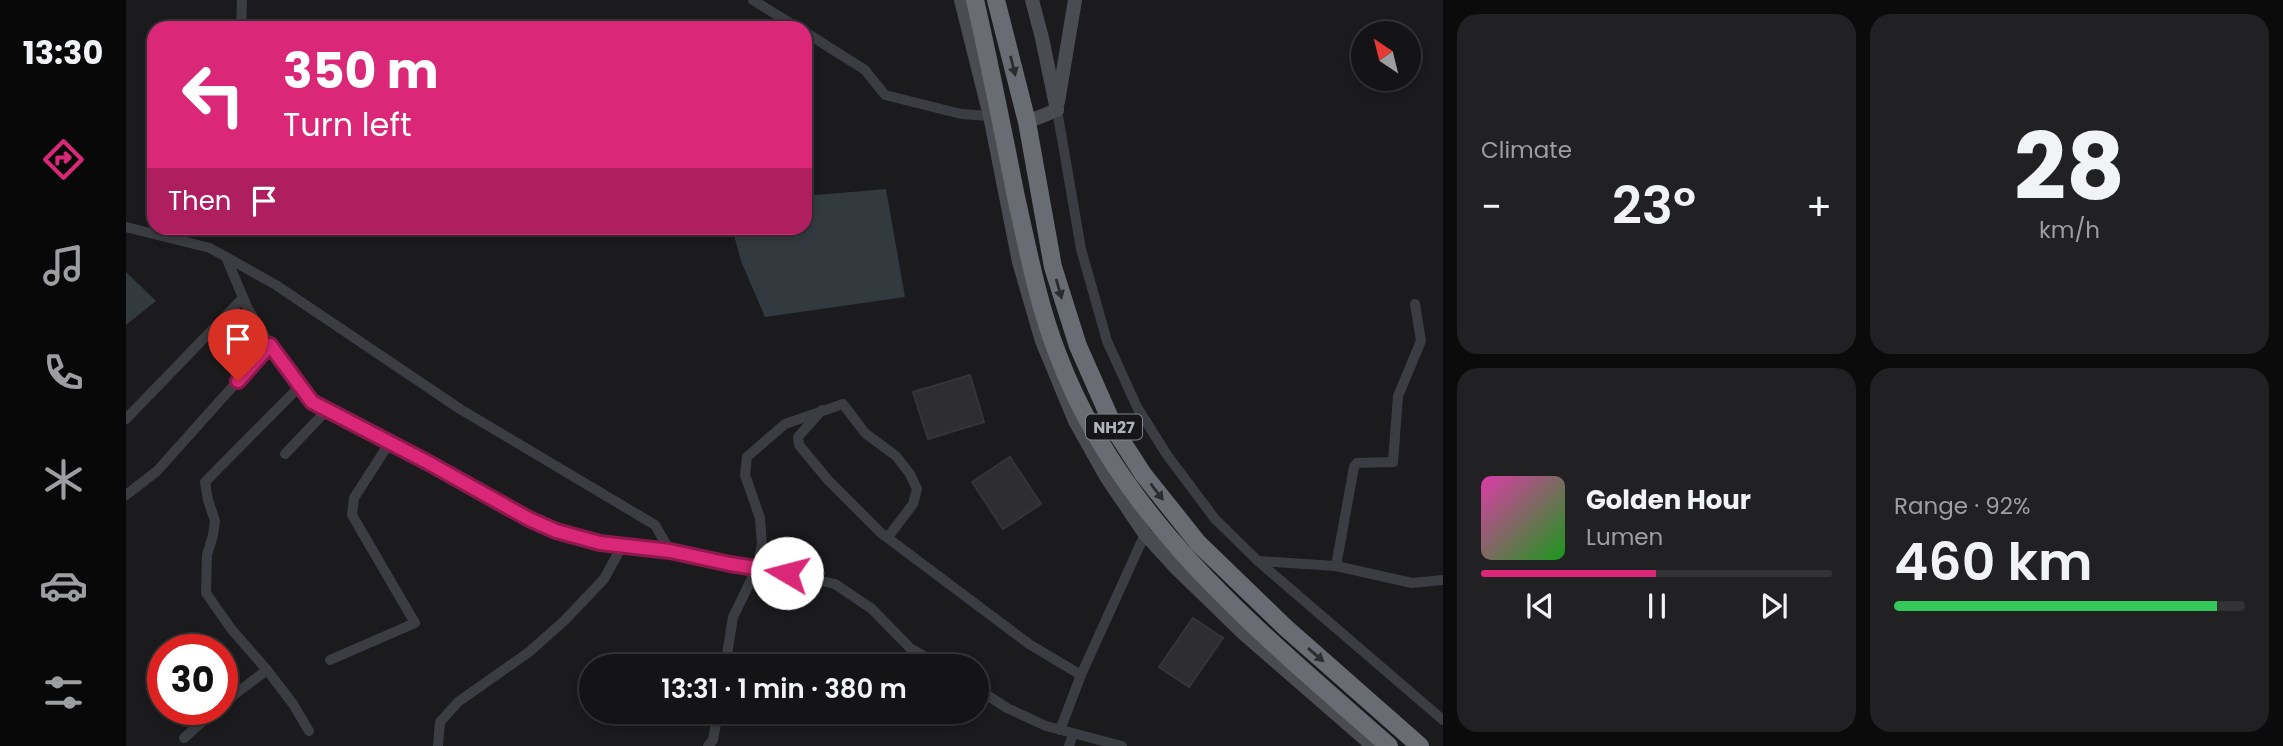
<!DOCTYPE html>
<html lang="en">
<head>
<meta charset="utf-8">
<style>
  body { margin:0; font-family:Poppins,sans-serif; background:#212123; color:#f1f3f6; height:100vh; display:flex; flex-direction:column; font-size:26px; white-space:nowrap }
  * { box-sizing:border-box; margin:0 }
  p { font-size:23px; color:#9d9ea1 }
  .icon { flex:none; width:38px; height:38px; fill:none; stroke:currentColor; stroke-width:2; stroke-linecap:round; stroke-linejoin:round }
  .map { position:relative; flex:1; overflow:hidden }
  .sheet { display:flex; flex-direction:column; gap:14px; padding:14px; background:#0b0b0c; width:840px }
  .sheet>* { flex:none }
  .top-card { position:absolute; left:21px; top:21px; width:665px; height:214px; border-radius:21px; box-shadow:0 4px 10px #0003,0 0 0 2px #333335; background:#db2777; color:#fff; overflow:hidden }
  .needle { width:46px; rotate:325deg }
  .buttons { position:absolute; left:1225px; top:21px; display:grid; gap:14px }
  .buttons a { display:grid; place-items:center; width:70px; height:70px; border-radius:50%; background:#141416; box-shadow:0 4px 10px #0003,0 0 0 2px #333335; font-size:35px }
  .speed { position:absolute; left:21px; top:634px; display:flex; gap:14px; font-size:35px; font-weight:700; text-align:center }
  .speed>* { display:grid; place-content:center; width:91px; height:91px; border-radius:50%; background:#141416; box-shadow:0 4px 10px #0003,0 0 0 2px #333335; line-height:1 }
  .speed .limit { border:10px solid #d22; background:#fff; color:#111 }
  .pin { position:absolute; display:grid; place-items:center; width:60px; height:60px; color:#fff; margin:-72px -30px; border-radius:50% 50% 50% 0; rotate:-45deg; box-shadow:0 0 7px #0007 }
  .pin .icon { rotate:45deg }
  .me { position:absolute; width:77px; margin:-38px; rotate:278deg; stroke-linejoin:round; filter:drop-shadow(0 0 5px #0008) }
  .turn { display:flex; align-items:center; gap:24px; height:147px; padding:0 21px; font-size:32px }
  .turn .icon { width:91px; height:91px; stroke-width:2.5 }
  .turn b { display:block; font-size:49px; line-height:60px }
  .then { display:flex; align-items:center; height:66px; padding:0 21px; background:#0003; gap:14px; font-size:26px }
  .big { font-size:52px; font-weight:600; line-height:1.1 }
  .sheet .card { flex:1; display:flex; flex-direction:column; justify-content:center; gap:10px; min-width:0; padding:0 24px; border-radius:21px; background:#212123 }
  .sheet .dial { align-items:center; gap:0 }
  .dial b { font-size:91px; line-height:1 }
  .song { display:flex; align-items:center; gap:21px }
  .cover { width:84px; height:84px; border-radius:10px; background:linear-gradient(135deg,hsl(320 70% 55%),hsl(120 70% 35%)) }
  .played { height:7px; border-radius:4px; background:linear-gradient(90deg,#db2777 50%,#333335 50%) }
  .keys { display:flex; justify-content:space-around; direction:ltr }
  .heat { display:flex; justify-content:space-between; align-items:center; font-size:38px; direction:ltr }
  .charge { height:10px; border-radius:5px; background:linear-gradient(90deg,#34c759 92%,#333335 0) }
  .sheet .tiles { flex:1; display:grid; gap:14px; grid-template-columns:repeat(2,1fr) }
  .trip { position:absolute; left:453px; top:654px; width:410px; height:70px; border-radius:35px; background:#141416; box-shadow:0 4px 10px #0003,0 0 0 2px #333335; font-weight:600; line-height:70px; text-align:center }
  main { display:flex; flex:1; min-height:0 }
  .tabs { display:flex; flex-direction:column; width:126px; justify-content:space-around; align-items:center; background:#080809; color:#9d9ea1 }
  .tabs .icon { width:49px; height:49px }
  .tabs .active { color:#db2777 }
  .tabs b { font-size:32px; color:#f1f3f6 }
  .map>svg:first-child { display:block }
</style>
</head>
<body>
<main>
<nav class="tabs">
<b>13:30</b>
<svg class="icon active" aria-label="directions" viewBox="0 0 24 24"><path d="M12 3l9 9-9 9-9-9zM9 14v-3h6M13 9l2 2-2 2"/></svg>
<svg class="icon" aria-label="music" viewBox="0 0 24 24"><path d="M9 18V5l10-2v13"/><circle cx="6" cy="18" r="3"/><circle cx="16" cy="16" r="3"/></svg>
<svg class="icon" aria-label="phone" viewBox="0 0 24 24"><path d="M5 4h4l2 5-3 2q2 4 5 5l2-3 5 2v4C11 20 4 13 5 4z"/></svg>
<svg class="icon" aria-label="climate" viewBox="0 0 24 24"><path d="M12 3v18M4 7l16 10M4 17L20 7"/></svg>
<svg class="icon" aria-label="car" viewBox="0 0 24 24"><path d="M5 17H2v-5l4-1 3-4h7l3 4 3 1v5h-3M9 17h6M6 11h13"/><circle cx="7" cy="17" r="2"/><circle cx="17" cy="17" r="2"/></svg>
<svg class="icon" aria-label="filters" viewBox="0 0 24 24"><path d="M4 7h16M4 17h16"/><circle cx="9" cy="7" r="2"/><circle cx="15" cy="17" r="2"/></svg>
</nav>
<div class="map">
<svg width="1317" height="746" viewBox="0 0 1317 746">
  <rect width="100%" height="100%" fill="#1b1b1d"/>
  <g fill="#323a40">
    <path d="M760,189L779,297L639,317L615,261L606,228H679V196Z"/>
    <path d="M0,272L30,301L0,325Z"/>
  </g>
  <g fill="#2e2e31" stroke="#353539" stroke-width="2">
    <path d="M844,375L858,422L802,439L787,392Z"/>
    <path d="M884,457L915,504L877,529L846,482Z"/>
    <path d="M1067,618L1097,638L1063,687L1033,667Z"/>
  </g>
  <g fill="none" stroke-linecap="round" stroke-linejoin="round">
    <g stroke="#3c3d42" stroke-width="10">
      <path d="M627,0L672,28"/>
      <path d="M115,28L116,0"/>
      <path d="M679,32L739,70L759,95L835,114L864,116"/>
      <path d="M931,110L955,249L981,341L1011,407L1041,455L1089,519L1132,561L1317,720"/>
      <path d="M0,227L84,248L150,285L334,409L529,525L544,551"/>
      <path d="M100,257L121,307L144,345L186,402L301,462L403,519L430,531L474,543L544,551L605,564L661,573L709,584L746,609L784,648L817,667"/>
      <path d="M174,386L79,482L82,500L89,521L87,535L81,555L80,593L106,630L141,670L167,704L183,731"/>
      <path d="M696,410L672,437L673,445L702,480L755,533L903,644L955,675L1019,534"/>
      <path d="M0,419L117,298"/>
      <path d="M159,454L201,410"/>
      <path d="M0,495L31,471L144,345"/>
      <path d="M1132,561L1210,566L1286,583L1317,580"/>
      <path d="M1210,566L1228,467L1231,463L1267,462L1272,396L1295,341L1289,304"/>
      <path d="M204,660L289,623L226,515L228,498L264,442"/>
      <path d="M599,667L607,617L631,568L636,544L634,518L619,475L621,457L659,424L717,404L739,433L770,456L784,474L791,489L787,504L762,537"/>
      <path d="M850,688L881,708L920,726L996,746"/>
      <path d="M96,704L141,670"/>
      <path d="M934,730L955,675"/>
      <path d="M58,738L90,709"/>
      <path d="M312,746L314,722L332,702L403,652L438,621L478,579L496,546"/>
      <path d="M582,746L587,740L592,712"/>
      <path d="M943,746L947,734"/>
    </g>
    <g stroke="#4b4c51" stroke-width="14">
      <path d="M835,0L864,116L893,262L916,341L949,421L981,478L1019,534L1050,568L1117,633L1247,746"/>
      <path d="M906,0L916,38L931,110"/>
      <path d="M932,102L949,0"/>
      <path d="M901,122L931,110"/>
    </g>
    <g stroke="#696c72" stroke-width="18">
      <path d="M849,0C864,65 877,131 890,197C902,250 912,304 932,355C994,521 1134,632 1263,746"/>
      <path d="M870,0L901,122L927,267L952,346L990,432L1017,474L1072,543L1160,628L1294,746"/>
    </g>
  </g>
  <defs><path id="oneway-solid" d="M-6-.8H1V-3.2L6.5 0L1 3.2V.8H-6Z" transform="scale(1.75)"/></defs>
  <g fill="#2b2c2e">
    <use href="#oneway-solid" transform="translate(887 66) rotate(76)"/>
    <use href="#oneway-solid" transform="translate(933 289) rotate(74)"/>
    <use href="#oneway-solid" transform="translate(1031 492) rotate(53)"/>
    <use href="#oneway-solid" transform="translate(1190 655) rotate(41)"/>
  </g>
  <g fill="none" stroke-linecap="round" stroke-linejoin="round">
    <defs>
      <path id="route" d="M112,381L144,345L186,402L301,462L403,519L430,531L474,543L544,551L604,564L661,573"/>
    </defs>
    <use href="#route" stroke="#8e194d" stroke-width="18"/>
    <use href="#route" stroke="#db2777" stroke-width="12"/>
  </g>
  <g text-anchor="middle" stroke-width="7" stroke-linejoin="round" paint-order="stroke">
    <rect fill="#161618" stroke="#81848a" stroke-width="2" x="960" y="414.5" width="56" height="25" rx="5"/>
    <g font-size="16" font-weight="bold" fill="#afb3bb">
      <text x="988" y="433">NH27</text>
    </g>
  </g>
</svg>
<div class="buttons">
<a><svg class="needle" viewBox="-14 -14 28 28"><path d="M0-13l5 13h-10z" fill="#e53935"/><path d="M0 13l5-13h-10z" fill="#9d9ea1"/></svg></a>
</div>
<div class="speed"><div class="limit">30</div></div>
<div class="pin" style="left:112px;top:381px;background:#d93025"><svg class="icon" aria-label="arrive" viewBox="0 0 24 24"><path d="M6 21V4h12l-3 4 3 4H6"/></svg></div>
<svg class="me" style="left:661px;top:573px" viewBox="-20 -20 40 40"><circle r="19" fill="#fff"/><path d="M0-13L10 11 0 6-10 11z" fill="#db2777"/></svg>
<div class="trip">13:31 · 1 min · 380 m</div>
<div class="top-card">
<div class="turn"><svg class="icon" aria-label="left" viewBox="0 0 24 24"><path d="M17 20v-9H6M10 6l-5 5 5 5"/></svg><div><b>350 m</b>Turn left</div></div>
<div class="then">Then<svg class="icon" aria-label="arrive" viewBox="0 0 24 24"><path d="M6 21V4h12l-3 4 3 4H6"/></svg></div>
</div>
</div>
<section class="sheet">
<div class="tiles">
<div class="card"><p>Climate</p>
<div class="heat"><a>−</a><b class="big">23°</b><a>+</a></div>
</div>
<div class="card dial"><b>28</b><p>km/h</p></div>
<div class="card">
<div class="song"><i class="cover"></i><div><b>Golden Hour</b><p>Lumen</p></div></div>
<div class="played"></div>
<div class="keys"><svg class="icon" aria-label="previous" viewBox="0 0 24 24"><path d="M18 5L8 12l10 7zM5 5v14"/></svg><svg class="icon" aria-label="pause" viewBox="0 0 24 24"><path d="M8 5v14M16 5v14"/></svg><svg class="icon" aria-label="next" viewBox="0 0 24 24"><path d="M6 5l10 7-10 7zM19 5v14"/></svg></div>
</div>
<div class="card"><p>Range · 92%</p><b class="big">460 km</b><div class="charge"></div></div>
</div>
</section>
</main>
</body>
</html>
